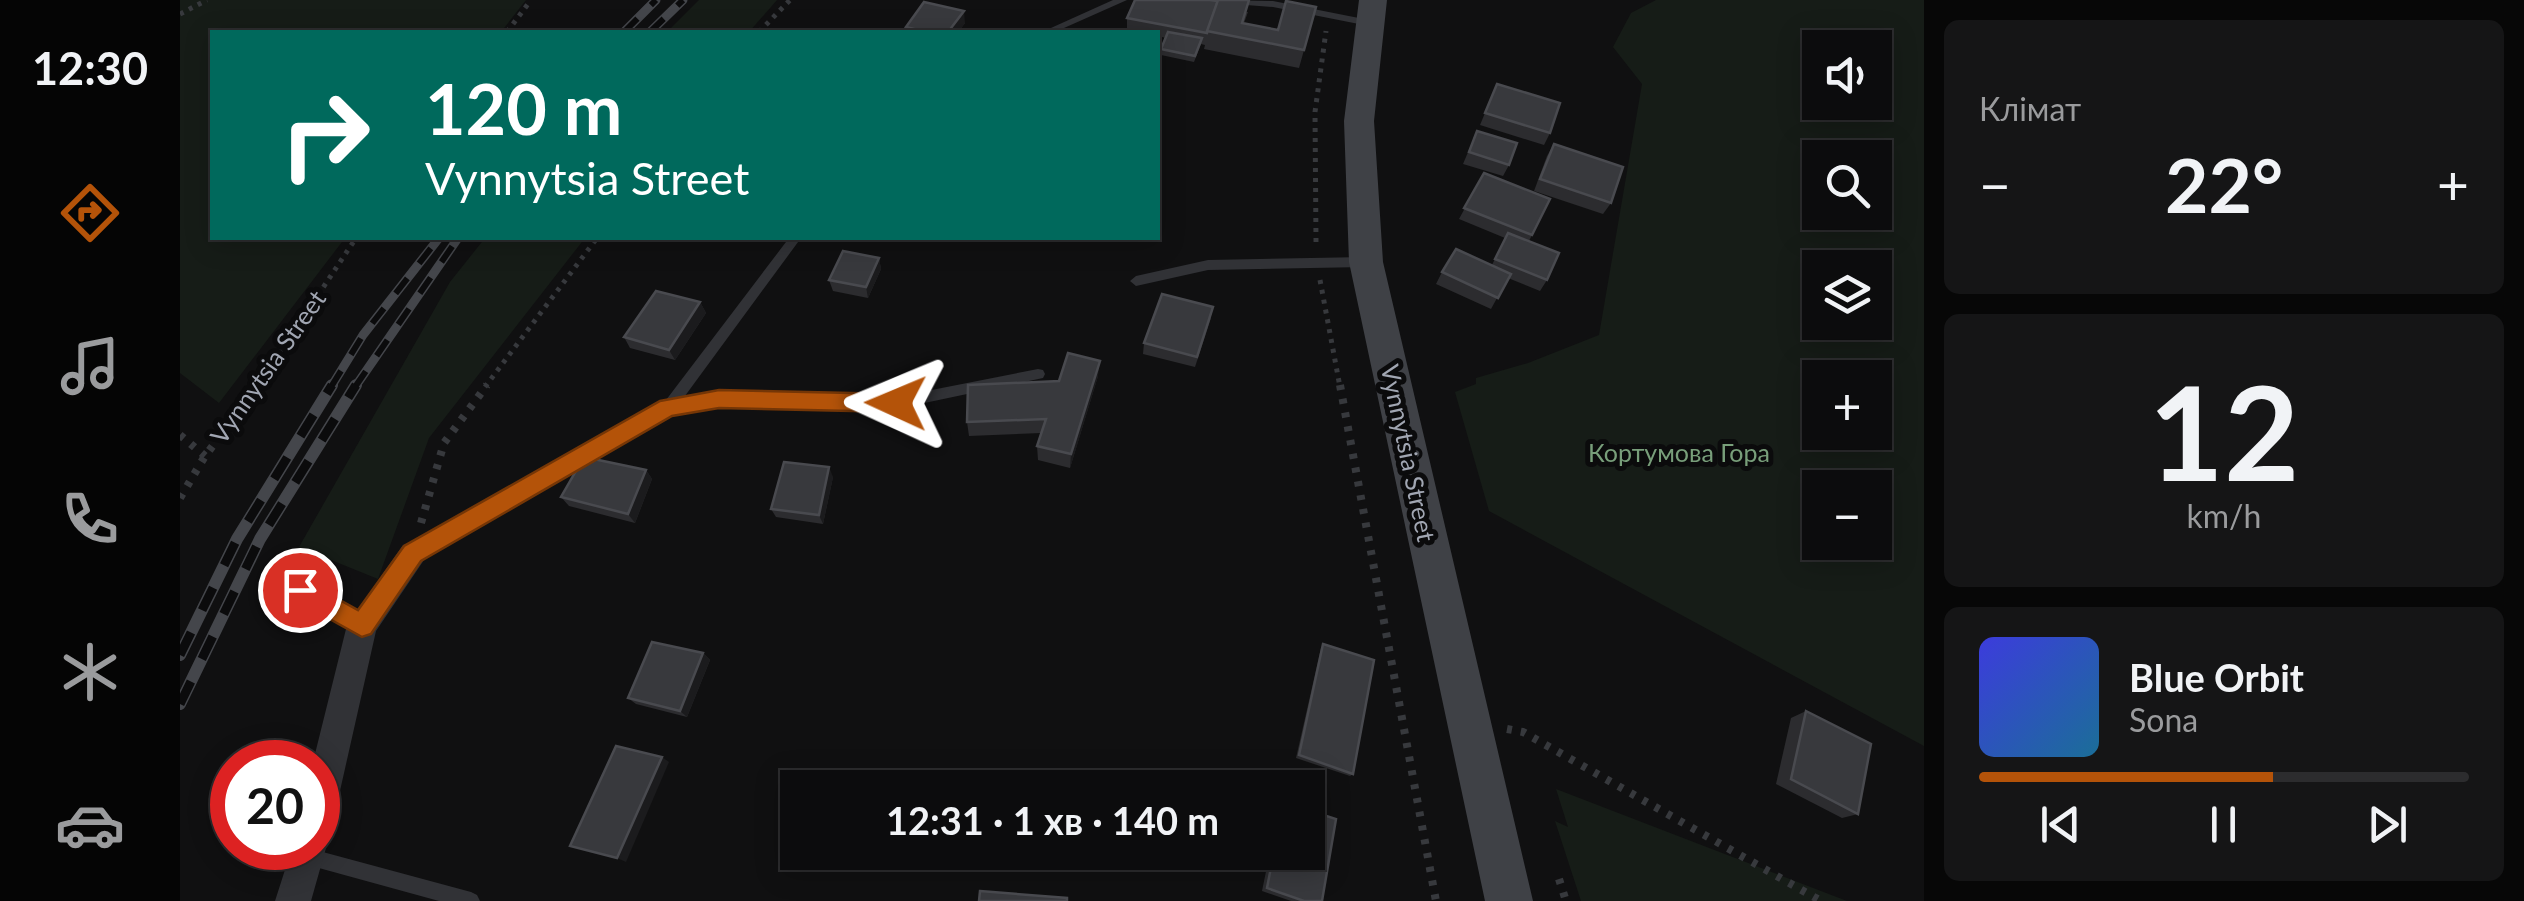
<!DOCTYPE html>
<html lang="uk">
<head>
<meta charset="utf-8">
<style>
  body { margin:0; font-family:Lato,sans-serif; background:#151516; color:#f1f3f6; height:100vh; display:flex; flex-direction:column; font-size:38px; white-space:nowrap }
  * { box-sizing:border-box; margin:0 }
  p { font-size:32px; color:#9a9b9d }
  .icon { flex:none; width:55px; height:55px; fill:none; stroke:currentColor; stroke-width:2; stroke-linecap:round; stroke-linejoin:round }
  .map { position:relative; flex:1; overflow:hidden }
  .details { display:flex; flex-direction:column; gap:20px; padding:20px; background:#070707; width:600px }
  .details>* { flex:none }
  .top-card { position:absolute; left:30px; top:30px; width:950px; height:210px; border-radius:0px; box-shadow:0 5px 25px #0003,0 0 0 2px #2c2c2e; background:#00695c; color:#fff; overflow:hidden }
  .buttons { position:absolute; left:1622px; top:30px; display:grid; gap:20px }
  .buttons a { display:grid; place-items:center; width:90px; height:90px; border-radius:0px; background:#0c0c0d; box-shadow:0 5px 25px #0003,0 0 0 2px #2c2c2e; font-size:50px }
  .speed { position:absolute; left:30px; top:740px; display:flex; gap:20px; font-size:50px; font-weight:700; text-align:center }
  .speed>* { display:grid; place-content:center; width:130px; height:130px; border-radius:50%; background:#0c0c0d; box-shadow:0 5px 25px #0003,0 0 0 2px #2c2c2e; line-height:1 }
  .speed .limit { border:15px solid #d22; background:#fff; color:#111 }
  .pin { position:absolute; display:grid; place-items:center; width:85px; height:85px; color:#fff; margin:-42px; border:5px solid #fff; border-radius:50%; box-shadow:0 2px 10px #0007 }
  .me { position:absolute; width:110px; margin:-55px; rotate:271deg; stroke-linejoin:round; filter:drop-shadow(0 0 8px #0008) }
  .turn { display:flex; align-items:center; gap:35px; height:210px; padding:0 50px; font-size:45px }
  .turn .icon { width:130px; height:130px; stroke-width:2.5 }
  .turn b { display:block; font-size:70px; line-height:85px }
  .big { font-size:75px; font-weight:700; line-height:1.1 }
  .details .card { flex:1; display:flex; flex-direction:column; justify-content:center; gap:15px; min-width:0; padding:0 35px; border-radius:15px; background:#151516 }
  .details .dial { align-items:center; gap:0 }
  .dial b { font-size:130px; line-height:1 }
  .song { display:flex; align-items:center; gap:30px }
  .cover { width:120px; height:120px; border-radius:15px; background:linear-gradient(135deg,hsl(240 70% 55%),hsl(200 70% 35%)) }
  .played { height:10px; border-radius:5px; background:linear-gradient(90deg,#b45309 60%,#2c2c2e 60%) }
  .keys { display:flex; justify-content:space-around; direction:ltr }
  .heat { display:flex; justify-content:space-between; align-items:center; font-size:55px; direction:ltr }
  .trip { position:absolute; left:600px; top:770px; width:545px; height:100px; border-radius:0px; background:#0c0c0d; box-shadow:0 5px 25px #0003,0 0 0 2px #2c2c2e; font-weight:700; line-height:100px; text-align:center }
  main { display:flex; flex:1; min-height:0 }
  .menu { display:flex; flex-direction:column; width:180px; justify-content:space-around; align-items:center; background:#050505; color:#9a9b9d }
  .menu .icon { width:70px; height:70px }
  .menu .active { color:#b45309 }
  .menu b { font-size:45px; color:#f1f3f6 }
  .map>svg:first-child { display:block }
</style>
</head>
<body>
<main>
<nav class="menu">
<b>12:30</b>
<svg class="icon active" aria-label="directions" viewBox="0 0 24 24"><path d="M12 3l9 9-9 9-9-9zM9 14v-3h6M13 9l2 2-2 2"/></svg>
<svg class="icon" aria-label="music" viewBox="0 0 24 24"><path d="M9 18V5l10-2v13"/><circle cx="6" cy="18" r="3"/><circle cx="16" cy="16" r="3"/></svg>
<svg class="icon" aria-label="phone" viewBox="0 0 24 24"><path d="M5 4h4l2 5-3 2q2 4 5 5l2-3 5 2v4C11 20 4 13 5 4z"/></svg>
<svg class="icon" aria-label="climate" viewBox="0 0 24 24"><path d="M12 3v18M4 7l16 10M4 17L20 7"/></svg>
<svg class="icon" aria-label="car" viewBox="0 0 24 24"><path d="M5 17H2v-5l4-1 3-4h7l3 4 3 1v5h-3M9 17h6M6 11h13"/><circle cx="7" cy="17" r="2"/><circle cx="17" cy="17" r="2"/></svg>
</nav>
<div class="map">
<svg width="1744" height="901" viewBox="0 0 1744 901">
  <rect width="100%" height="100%" fill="#101011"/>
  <g fill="#161c17" fill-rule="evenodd">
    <path d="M0,0H346L321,32H32V238H165L39,403L0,373Z"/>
    <path d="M519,0H597L569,32H487Z"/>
    <path d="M1476,0H1744V746L1309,511L1275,392L1296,384V378L1348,363L1419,335L1462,84L1433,47L1451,13ZM1640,48H1695V102H1640ZM1640,158H1695V212H1640ZM1640,268H1695V322H1640ZM1640,378H1695V432H1640ZM1640,488H1695V542H1640Z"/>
    <path d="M305,238H405L249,438L198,579L119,547L270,282Z"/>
    <path d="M1376,789L1667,901H1401L1375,821L1388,827Z"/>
  </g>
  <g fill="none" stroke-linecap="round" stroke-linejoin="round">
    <g stroke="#37393d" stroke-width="5" stroke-dasharray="4 6" stroke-linecap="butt">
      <path d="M0,14L27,0"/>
      <path d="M327,32L351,0"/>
      <path d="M579,32L610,0"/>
      <path d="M1136,242L1135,112L1146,31"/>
      <path d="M1140,280L1160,387"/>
      <path d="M77,387L176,238"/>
      <path d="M305,387L417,238"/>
    </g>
    <g stroke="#37393d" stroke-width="8" stroke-dasharray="5 9" stroke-linecap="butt">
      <path d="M1160,385L1256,901"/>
      <path d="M0,435L25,456"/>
      <path d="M0,498L25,456L79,385"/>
      <path d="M241,523L264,443L307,385"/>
      <path d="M1327,729L1343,732L1641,901"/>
      <path d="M1379,879L1386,901"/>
    </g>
    <g fill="#313236" fill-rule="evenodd">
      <path d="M933,0H947L875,32H862Z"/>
      <path d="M1035,0L1093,1L1189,20L1194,23L1189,26L1093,7L1040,3Z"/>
      <path d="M609,238H621L502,400L539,393L716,397L858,369L863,370L865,374L863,378L716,409L539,405L491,413L238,559L233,561L228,559L226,554L228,549L483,404Z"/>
      <path d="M1185,257L1191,262L1185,267L1028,270L956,286L950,281L956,276L1028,260Z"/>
      <path d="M120,583L187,620L190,625L187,630L182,632L177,630L115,595L113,590L115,585Z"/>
      <path d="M128,848L291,892L297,895L300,901H259L128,865L122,862L119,856L122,850Z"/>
    </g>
    <g fill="#313236" fill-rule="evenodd">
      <path d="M233,541L243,545L248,554L196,631L155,813L150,825L138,830V762H133L167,625L223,545Z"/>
      <path d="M138,834L146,848L131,901H95L112,848H138Z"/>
    </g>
    <path fill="#3f4146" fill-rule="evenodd" d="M1179,0H1207L1194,121L1203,262L1353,901H1305L1169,262L1164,121Z"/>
    <defs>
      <g id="rail-far1">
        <path d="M444,32L476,0"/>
        <path d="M470,32L503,0"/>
        <path d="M151,387L183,335L259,238"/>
        <path d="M175,387L278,238"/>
      </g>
      <g id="rail">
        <path d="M0,655L57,539L152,385"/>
        <path d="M0,704L80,539L176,385"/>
      </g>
    </defs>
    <use href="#rail-far1" stroke="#44464b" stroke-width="9"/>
    <use href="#rail" stroke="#44464b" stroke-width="12"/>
    <use href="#rail-far1" stroke="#0b0b0c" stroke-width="6" stroke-dasharray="19" stroke-linecap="butt"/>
    <use href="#rail" stroke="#0b0b0c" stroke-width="9" stroke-dasharray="25" stroke-linecap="butt"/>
  </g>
  <g fill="#2c2c2f">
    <path d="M1136,7L1119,68L1024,49L1025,45L1021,44L1014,62L981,55L986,38L978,36V32H960L947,30V18L1068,12L1064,23L1098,30Z"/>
    <path d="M785,23L778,32H727L726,27Z"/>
    <path d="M1317,84L1370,133L1364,145L1300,125Z"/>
    <path d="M1297,131L1329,165L1323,176L1283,164Z"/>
    <path d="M1374,144L1431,203L1423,214L1354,191L1367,156Z"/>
    <path d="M1304,173L1352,235L1349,241L1367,280L1360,291L1328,278L1311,309L1256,284L1262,272L1312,265L1325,238L1279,219Z"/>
    <path d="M699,258L701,269L688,298L653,291L649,280Z"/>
    <path d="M520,302L526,313L495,360L450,348L444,337Z"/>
    <path d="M1031,318L1015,367L963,354L964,343Z"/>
    <path d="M918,376L890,468L858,460L857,446L861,433L789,436L787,422L879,381Z"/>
    <path d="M466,470L472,479L455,523L389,506L381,497Z"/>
    <path d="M653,477L643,524L596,517L591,509Z"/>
    <path d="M1143,644L1173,774L1170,776L1116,758L1141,648Z"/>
    <path d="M523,653L530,660L507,717L456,704L448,698Z"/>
    <path d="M1626,711L1678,814L1662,818L1596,784L1611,718Z"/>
    <path d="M1090,852H1128L1142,901H1111L1082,891Z"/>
  </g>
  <g fill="#1b1b1d">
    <path d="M784,11L785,23L778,32H768Z"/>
    <path d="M699,258L701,269L688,298L686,287Z"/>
    <path d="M520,302L526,313L495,360L489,350Z"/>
    <path d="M920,361L918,376L890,468L891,454Z"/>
    <path d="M649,467L653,477L643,524L639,515Z"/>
    <path d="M466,470L472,479L455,523L448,514Z"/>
    <path d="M523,653L530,660L507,717L500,711Z"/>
    <path d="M482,757L489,762L446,862L437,858Z"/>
  </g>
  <g fill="#38393d" stroke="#494a4f" stroke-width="2.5">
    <path d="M955,0H1030L1038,1L1027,33L947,18Z"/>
    <path d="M1038,0H1069L1062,23L1098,30L1106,1L1136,7L1124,50L1027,31Z"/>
    <path d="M744,2L784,11L768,32H746L726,27Z"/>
    <path d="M988,32L1022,38L1015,56L981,49Z"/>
    <path d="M1317,84L1380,103L1370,133L1305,113Z"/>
    <path d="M1297,131L1337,143L1329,165L1289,152Z"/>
    <path d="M1374,144L1443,167L1431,203L1360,179Z"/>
    <path d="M1304,173L1370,199L1352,235L1284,208Z"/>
    <path d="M1328,233L1379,253L1367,280L1315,259Z"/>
    <path d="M1276,249L1331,274L1318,298L1262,272Z"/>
    <path d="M663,251L699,258L686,287L649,280Z"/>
    <path d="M476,291L520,302L489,350L444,337Z"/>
    <path d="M982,294L1033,307L1017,357L964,343Z"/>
    <path d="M888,353L920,361L891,454L857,446L866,419L787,422L788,385L879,381Z"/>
    <path d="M404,457L466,470L448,514L381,497Z"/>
    <path d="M604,462L649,467L639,515L591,509Z"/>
    <path d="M472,642L523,653L500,711L448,698Z"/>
    <path d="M1143,644L1194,660L1173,774L1119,755Z"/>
    <path d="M1626,711L1691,744L1678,814L1611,779Z"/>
    <path d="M436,746L482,757L437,858L390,846Z"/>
    <path d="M1128,810L1156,819L1142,901H1124L1087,888L1094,852H1128Z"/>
    <path d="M800,891L887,898V901H799Z"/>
  </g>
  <path fill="#b45309" stroke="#753606" stroke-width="2.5" d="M539,390L716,394L727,403L716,412L539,408L492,416L241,561L191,634L182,637L112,598L108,590L112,582L120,578L178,610L224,546L480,401Z"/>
  <g text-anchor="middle" stroke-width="10" stroke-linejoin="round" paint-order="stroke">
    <g font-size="25" fill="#a1a6b2" stroke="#0b0b0c">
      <text transform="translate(88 367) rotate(-55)" y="9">Vynnytsia Street</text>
      <text transform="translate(1228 453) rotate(78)" y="9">Vynnytsia Street</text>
    </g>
    <g font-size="25" fill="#789e7a" stroke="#0b0b0c">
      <text x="1499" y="462">Кортумова Гора</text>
    </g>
  </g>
</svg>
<div class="buttons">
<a><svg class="icon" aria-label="sound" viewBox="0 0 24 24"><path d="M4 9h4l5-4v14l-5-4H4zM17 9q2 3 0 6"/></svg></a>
<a><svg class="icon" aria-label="search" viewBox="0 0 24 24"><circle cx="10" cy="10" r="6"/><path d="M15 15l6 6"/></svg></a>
<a><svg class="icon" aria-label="layers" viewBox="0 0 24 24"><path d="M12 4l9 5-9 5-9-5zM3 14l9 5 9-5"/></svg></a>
<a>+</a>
<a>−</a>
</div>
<div class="speed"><div class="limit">20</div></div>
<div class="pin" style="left:120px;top:590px;background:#d93025"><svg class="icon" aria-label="arrive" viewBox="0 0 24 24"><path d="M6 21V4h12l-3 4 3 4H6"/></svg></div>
<svg class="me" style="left:716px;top:403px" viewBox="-20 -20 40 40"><path d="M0-17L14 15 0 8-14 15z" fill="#b45309" stroke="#fff" stroke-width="4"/></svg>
<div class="trip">12:31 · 1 хв · 140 m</div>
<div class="top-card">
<div class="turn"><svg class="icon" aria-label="right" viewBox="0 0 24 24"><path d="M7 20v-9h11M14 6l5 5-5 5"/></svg><div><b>120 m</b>Vynnytsia Street</div></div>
</div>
</div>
<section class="details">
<div class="card"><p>Клімат</p>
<div class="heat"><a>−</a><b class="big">22°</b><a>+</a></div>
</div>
<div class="card dial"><b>12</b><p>km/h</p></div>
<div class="card">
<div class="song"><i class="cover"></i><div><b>Blue Orbit</b><p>Sona</p></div></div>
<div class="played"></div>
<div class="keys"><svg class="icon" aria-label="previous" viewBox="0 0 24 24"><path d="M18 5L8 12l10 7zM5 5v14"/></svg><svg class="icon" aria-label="pause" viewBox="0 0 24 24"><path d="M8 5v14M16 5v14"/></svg><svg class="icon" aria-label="next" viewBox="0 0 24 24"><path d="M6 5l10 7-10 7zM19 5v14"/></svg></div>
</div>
</section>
</main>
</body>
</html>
